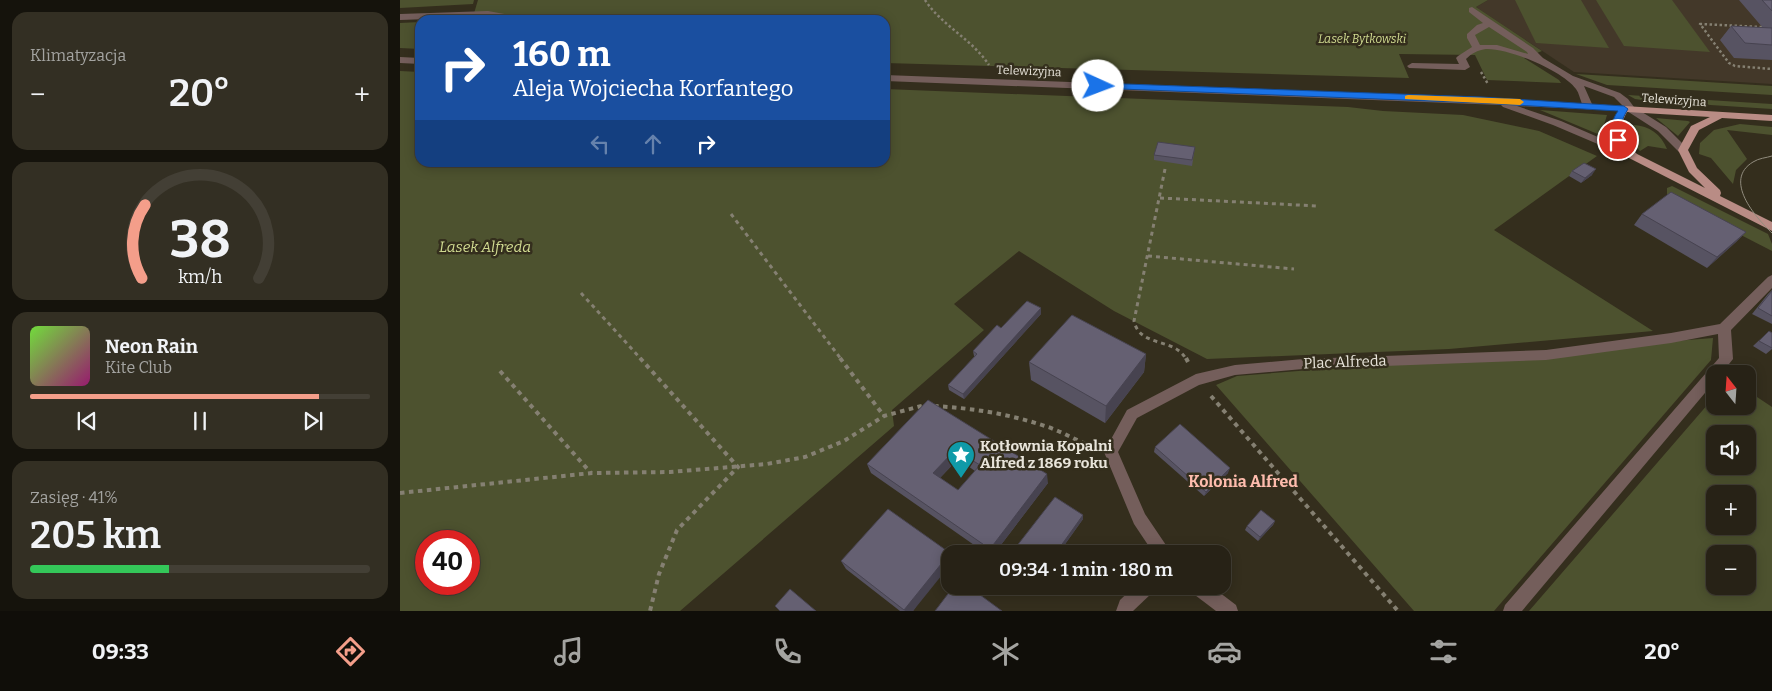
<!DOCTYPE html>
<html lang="pl">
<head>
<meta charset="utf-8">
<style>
  body { margin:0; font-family:Bitter,serif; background:#332f23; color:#f1f3f6; height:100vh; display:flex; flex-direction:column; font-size:19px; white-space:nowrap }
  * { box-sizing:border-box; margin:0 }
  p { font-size:16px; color:#a4a4a1 }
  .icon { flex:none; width:28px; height:28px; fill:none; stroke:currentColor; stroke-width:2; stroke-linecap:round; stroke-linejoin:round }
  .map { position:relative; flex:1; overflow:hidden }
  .details { display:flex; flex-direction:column; gap:12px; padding:12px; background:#15130c; width:400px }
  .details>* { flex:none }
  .hud { position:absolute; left:15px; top:15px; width:475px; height:152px; border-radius:15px; box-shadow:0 2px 12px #0003,0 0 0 1px #433f35; background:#1a4fa0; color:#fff; overflow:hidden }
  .needle { width:32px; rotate:343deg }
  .fabs { position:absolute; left:1306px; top:365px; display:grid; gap:10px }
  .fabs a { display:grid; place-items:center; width:50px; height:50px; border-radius:10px; background:#272216; box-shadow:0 2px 12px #0003,0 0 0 1px #433f35; font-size:25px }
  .speed { position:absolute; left:15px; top:530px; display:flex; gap:10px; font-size:25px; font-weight:700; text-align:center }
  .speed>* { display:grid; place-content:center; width:65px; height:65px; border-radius:50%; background:#272216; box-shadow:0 2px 12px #0003,0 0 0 1px #433f35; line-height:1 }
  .speed .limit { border:8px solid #d22; background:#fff; color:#111 }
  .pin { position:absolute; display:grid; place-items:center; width:42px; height:42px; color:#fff; margin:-21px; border:2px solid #fff; border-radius:50%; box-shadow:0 1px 5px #0007 }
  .me { position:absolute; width:55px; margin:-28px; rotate:92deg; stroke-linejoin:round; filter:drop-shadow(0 0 4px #0008) }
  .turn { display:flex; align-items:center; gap:18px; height:105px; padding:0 15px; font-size:22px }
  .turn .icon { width:65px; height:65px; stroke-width:2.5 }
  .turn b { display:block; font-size:35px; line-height:42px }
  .lanes { display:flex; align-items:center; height:48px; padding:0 15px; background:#0003; justify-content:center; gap:25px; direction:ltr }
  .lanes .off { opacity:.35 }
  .big { font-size:38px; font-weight:600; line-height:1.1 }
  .details .tile { flex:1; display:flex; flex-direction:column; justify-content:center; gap:8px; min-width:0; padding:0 18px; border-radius:15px; background:#332f23 }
  .details .dial { align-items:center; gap:0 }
  .dial svg { height:130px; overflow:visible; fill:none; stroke:#433f35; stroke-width:7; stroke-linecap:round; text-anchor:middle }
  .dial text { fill:#f1f3f6; stroke:none }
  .song { display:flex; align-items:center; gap:15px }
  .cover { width:60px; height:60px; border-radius:8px; background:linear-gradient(135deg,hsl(100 70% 55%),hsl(320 70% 35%)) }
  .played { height:5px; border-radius:2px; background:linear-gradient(90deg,#f49e8a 85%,#433f35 85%) }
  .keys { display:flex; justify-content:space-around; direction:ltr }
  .heat { display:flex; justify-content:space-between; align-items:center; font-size:28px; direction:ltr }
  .charge { height:8px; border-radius:4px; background:linear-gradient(90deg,#34c759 41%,#433f35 0) }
  .trip { position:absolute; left:541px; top:545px; width:290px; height:50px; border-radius:15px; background:#272216; box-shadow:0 2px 12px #0003,0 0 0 1px #433f35; font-weight:600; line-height:50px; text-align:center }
  .menu { display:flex; height:80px; justify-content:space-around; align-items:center; background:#100e09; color:#a4a4a1 }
  .menu .icon { width:35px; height:35px }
  .menu .active { color:#f49e8a }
  .menu b { font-size:22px; color:#f1f3f6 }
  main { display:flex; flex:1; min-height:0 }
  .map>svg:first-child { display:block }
</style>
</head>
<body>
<main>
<section class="details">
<div class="tile"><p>Klimatyzacja</p>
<div class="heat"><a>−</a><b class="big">20°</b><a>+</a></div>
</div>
<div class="tile dial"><svg viewBox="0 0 100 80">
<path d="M14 69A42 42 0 1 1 86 69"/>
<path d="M14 69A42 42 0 0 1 16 24" stroke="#f49e8a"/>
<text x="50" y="56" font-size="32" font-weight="700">38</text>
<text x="50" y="72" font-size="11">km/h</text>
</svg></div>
<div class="tile">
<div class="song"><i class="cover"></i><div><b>Neon Rain</b><p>Kite Club</p></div></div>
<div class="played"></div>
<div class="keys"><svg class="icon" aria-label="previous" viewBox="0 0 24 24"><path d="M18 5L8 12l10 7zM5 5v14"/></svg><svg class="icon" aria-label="pause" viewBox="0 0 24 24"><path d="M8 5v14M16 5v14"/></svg><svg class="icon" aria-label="next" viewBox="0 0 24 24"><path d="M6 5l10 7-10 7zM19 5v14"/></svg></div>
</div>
<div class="tile"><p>Zasięg · 41%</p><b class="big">205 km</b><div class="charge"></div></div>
</section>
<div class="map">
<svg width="1372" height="611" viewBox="0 0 1372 611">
  <rect width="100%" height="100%" fill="#342e1d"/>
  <path fill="#433829" d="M1088,0H1372V84L1174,72L1076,7Z"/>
  <g fill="#4d522f" fill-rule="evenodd">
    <path d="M0,0H74L73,4L0,8Z"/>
    <path d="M78,0H1088L1076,7L1142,51L1124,58L1159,80L1161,83L1087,80L1075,55L999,54L1009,78L485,63V20H72Z"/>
    <path d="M1115,0H1181L1209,48L1136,43Z"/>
    <path d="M1196,0H1272L1310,52L1224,46Z"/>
    <path d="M20,22V49L0,48V23Z"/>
    <path d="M0,71L20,72V162H485V89L948,107L983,111L1063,115L1139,131L1197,156L1094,230L1253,331L1049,349L807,359L714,311L619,251L554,304L584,330L492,410L494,426L280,611H0ZM26,541H69V584H26Z"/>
    <path d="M1176,74L1372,86V95L1207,85Z"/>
    <path d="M1228,95L1372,104V109L1249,101L1235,99Z"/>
    <path d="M1140,110L1207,115L1204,125L1205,137Z"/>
    <path d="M1256,118L1288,121L1290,122L1278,136Z"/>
    <path d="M1340,124L1372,127V135L1327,130L1347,159L1336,170L1333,184L1311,158L1299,154L1300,143L1314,130Z"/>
    <path d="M1234,125C1249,126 1261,134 1267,149L1248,146L1240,151L1234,145L1228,133Z"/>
    <path d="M1272,186L1368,234L1372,244V251L1269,198L1267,195V188Z"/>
    <path d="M1313,338L1311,360L1094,611H1014L816,385L837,376Z"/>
    <path d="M1348,391L1372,407V611H1129L1315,396V406H1348ZM1315,434H1348V466H1315ZM1315,494H1348V526H1315ZM1315,554H1348V586H1315Z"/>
  </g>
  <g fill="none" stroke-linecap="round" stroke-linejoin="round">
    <g stroke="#858072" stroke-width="2.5" stroke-dasharray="2.5 2.5" stroke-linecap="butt">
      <path d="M525,0C542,26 572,39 589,65"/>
      <path d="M1362,27L1300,24L1329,63L1335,66L1372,69"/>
      <path d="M1081,72L1088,84"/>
    </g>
    <g stroke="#858072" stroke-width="3" stroke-dasharray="4 4" stroke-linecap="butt">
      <path d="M765,169L734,321C740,348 774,337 786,359"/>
      <path d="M760,198L918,206"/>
      <path d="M331,214L441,359"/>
      <path d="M748,256L894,269"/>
      <path d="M181,293L241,359"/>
    </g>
    <g stroke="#858072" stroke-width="4" stroke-dasharray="4.5 4.5" stroke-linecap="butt">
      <path d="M240,358L338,467L277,530L259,574L250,611"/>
      <path d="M440,358L484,416"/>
      <path d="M786,358L788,362"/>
      <path d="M100,371L191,473"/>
      <path d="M811,396L998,611"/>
      <path d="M534,406C572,408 609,414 645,426C661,431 675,440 691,446"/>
      <path d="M0,493L192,473L270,472L367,464L405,457L444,441L484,416L525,405"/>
    </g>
    <g fill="#745e5b" fill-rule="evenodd">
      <path d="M1072,7L1133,48L1143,58L1173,76L1220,93L1228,99L1234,107L1266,127L1287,148L1288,150L1287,152H1279L1258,131L1227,111L1117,106L1161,121L1237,154L1238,156L1233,159L1153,125L1103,107L1101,105L485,81V75L1071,97L1182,104C1180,99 1179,93 1176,89C1163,71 1109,48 1086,49C1078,50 1072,53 1066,59L1070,67L1065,70L1009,68L1007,66L1012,63L1059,64L1056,58L1058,56L1072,47L1067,38V34L1077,25L1083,23L1069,12V8ZM1089,27L1127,52L1128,54L1097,45H1080L1075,35ZM1184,86L1214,97L1223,106L1192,104Z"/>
      <path d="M88,11L121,17L125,20H107L88,17L0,20V14Z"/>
      <path d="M0,57L20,58V64L0,63Z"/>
      <path d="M1372,275V288L1331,330L1333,359L1321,374H1315V381L1122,611H1103L1105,605L1319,358L1318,334L1271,343L1146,360L903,369L835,375L799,385L737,418L718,452L745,514L772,554H754L734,524L704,452L727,410L796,374L835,365L903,359L1146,350L1271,333L1320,324L1368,277Z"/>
      <path d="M735,586H755L753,592L733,611H716L720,600Z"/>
      <path d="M789,586H811L836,605L838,611H816L791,592Z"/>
    </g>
    <path fill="#b98c85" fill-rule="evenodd" d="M1224,106L1372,115V121L1322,118L1299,130L1288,150L1297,168L1320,190L1321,193L1320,196L1372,222V231L1229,158C1211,141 1206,129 1221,107ZM1227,112L1310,117L1291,126L1278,150L1289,172L1305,188L1237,154C1223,141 1217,129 1227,112Z"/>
    <path stroke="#918c7e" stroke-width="1" d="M1372,156C1366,158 1359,158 1353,162C1323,180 1355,217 1372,233"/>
  </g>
  <g fill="#575362" fill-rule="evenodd">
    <path d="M1339,0H1372V60L1334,58L1320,40L1331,26L1363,28Z"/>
    <path d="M795,147L792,166L754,160V155Z"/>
    <path d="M1172,171L1192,175L1181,183L1169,176Z"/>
    <path d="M1242,214L1346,232L1336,242L1307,268L1234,225Z"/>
    <path d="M1372,290V324L1352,314L1368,294Z"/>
    <path d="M641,308V314L564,399L549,390L548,385L575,356H574L573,351L601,328Z"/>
    <path d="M1369,331L1372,333V349L1366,354L1353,346Z"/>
    <path d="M746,354L744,372L705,423L631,380L629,362Z"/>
    <path d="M528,400L648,483L594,554H587L471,473L467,464ZM558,459L575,471L558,490L540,478Z"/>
    <path d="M755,447L828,473L804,496L754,452Z"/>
    <path d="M683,515V519L658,554H620L617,552L616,547Z"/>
    <path d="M875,521L873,525L858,541L845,530L847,526Z"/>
    <path d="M550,553L551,554L513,611H500L446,569L441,561Z"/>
  </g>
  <g fill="#474350">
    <path d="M1196,169L1192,175L1181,183L1185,178Z"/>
    <path d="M1346,232L1336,242L1307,268L1317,257Z"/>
    <path d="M641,308V314L564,399L563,394Z"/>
    <path d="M746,354L744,372L705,423L706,406Z"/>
    <path d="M555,450L558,459L536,482L533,473Z"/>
    <path d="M830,468L828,473L804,496L806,492Z"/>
    <path d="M647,474L648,483L594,554H591L590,549Z"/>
    <path d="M683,515V519L658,554H655Z"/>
    <path d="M875,521L873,525L858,541L860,537Z"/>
    <path d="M550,553V565L513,611H505L504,610Z"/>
  </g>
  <g fill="#656072" stroke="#474350" fill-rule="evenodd">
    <path d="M1362,0H1372V11Z"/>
    <path d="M1331,26L1372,28V45L1345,43Z"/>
    <path d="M758,142L795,147L792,160L754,155Z"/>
    <path d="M1184,163L1196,169L1185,178L1172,171Z"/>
    <path d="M1271,192L1346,232L1317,257L1242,214Z"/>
    <path d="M1372,291V316L1358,308Z"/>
    <path d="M627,301L641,308L563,394L548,385L577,354L573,351L597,325L601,328Z"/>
    <path d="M672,315L746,354L706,406L629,362Z"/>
    <path d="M1369,331L1372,333V348L1359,341Z"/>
    <path d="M528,400L647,474L590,549L467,464ZM555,450L580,465L558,490L533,473Z"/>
    <path d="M780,424L830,468L806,492L755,447Z"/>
    <path d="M655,497L683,515L655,554H626L616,547Z"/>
    <path d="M488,509L550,553L504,610L441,561Z"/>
    <path d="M861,510L875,521L860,537L847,526Z"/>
    <path d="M554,586H568L602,611H535Z"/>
    <path d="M390,589L416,611H380L375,606Z"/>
  </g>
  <path fill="#1a73e8" stroke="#114b97" d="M698,83L1081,97L1224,106L1228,109C1221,120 1220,127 1223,140L1218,143L1214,140C1211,128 1211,121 1218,111L1081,103L695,88V84Z"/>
  <path fill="#f59e0b" d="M1008,95L1120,99L1124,102L1120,105L1005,99V96Z"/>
  <defs>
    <symbol id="sight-pin" viewBox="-11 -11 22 30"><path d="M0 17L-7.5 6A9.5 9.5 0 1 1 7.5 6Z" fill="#0f9aa8" stroke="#342e1d"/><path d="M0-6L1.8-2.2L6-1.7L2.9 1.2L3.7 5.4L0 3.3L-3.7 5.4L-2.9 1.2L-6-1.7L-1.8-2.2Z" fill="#fff"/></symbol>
  </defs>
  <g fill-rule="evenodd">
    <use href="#sight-pin" x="545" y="439" width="32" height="43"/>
  </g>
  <g text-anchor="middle" stroke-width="5" stroke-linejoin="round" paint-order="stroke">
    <g font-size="12" font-style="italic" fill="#d0da90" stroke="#342e1d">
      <text x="962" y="43">Lasek Bytkowski</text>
    </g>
    <g font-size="12" fill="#e8e4da" stroke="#342e1d">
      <text transform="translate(629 71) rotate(2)" y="4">Telewizyjna</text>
      <text transform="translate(1274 100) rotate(4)" y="4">Telewizyjna</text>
    </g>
    <g font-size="15" font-style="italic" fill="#d0da90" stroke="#342e1d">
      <text x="85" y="252">Lasek Alfreda</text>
    </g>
    <g font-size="15" fill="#e8e4da" stroke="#342e1d">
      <text transform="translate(945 362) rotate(-2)" y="5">Plac Alfreda</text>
    </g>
    <g font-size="15" font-weight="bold" fill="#e8e4da" stroke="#342e1d" text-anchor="start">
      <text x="580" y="451">Kotłownia Kopalni<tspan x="580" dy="17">Alfred z 1869 roku</tspan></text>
    </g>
    <g font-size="16" font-weight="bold" fill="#febcad" stroke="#342e1d">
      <text x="843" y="487">Kolonia Alfred</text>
    </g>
  </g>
</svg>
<div class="fabs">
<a><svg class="needle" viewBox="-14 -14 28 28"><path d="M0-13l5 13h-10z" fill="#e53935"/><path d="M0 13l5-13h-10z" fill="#a4a4a1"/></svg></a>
<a><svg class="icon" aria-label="sound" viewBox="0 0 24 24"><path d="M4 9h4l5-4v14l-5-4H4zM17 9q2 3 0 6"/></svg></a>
<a>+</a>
<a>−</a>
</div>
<div class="speed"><div class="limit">40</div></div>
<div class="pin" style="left:1218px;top:140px;background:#d93025"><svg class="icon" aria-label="arrive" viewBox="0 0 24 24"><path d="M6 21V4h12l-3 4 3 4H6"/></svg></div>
<svg class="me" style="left:698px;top:86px" viewBox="-20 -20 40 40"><circle r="19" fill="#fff"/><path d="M0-13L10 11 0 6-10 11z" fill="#1a73e8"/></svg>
<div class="trip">09:34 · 1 min · 180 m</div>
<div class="hud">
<div class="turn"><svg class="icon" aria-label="right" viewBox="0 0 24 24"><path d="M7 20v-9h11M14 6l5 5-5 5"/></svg><div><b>160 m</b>Aleja Wojciecha Korfantego</div></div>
<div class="lanes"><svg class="icon off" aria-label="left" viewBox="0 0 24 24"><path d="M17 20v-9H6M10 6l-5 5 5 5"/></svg><svg class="icon off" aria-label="ahead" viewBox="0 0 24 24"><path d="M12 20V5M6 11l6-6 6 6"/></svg><svg class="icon" aria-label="right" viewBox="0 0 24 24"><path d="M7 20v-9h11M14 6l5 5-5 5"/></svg></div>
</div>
</div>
</main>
<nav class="menu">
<b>09:33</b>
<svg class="icon active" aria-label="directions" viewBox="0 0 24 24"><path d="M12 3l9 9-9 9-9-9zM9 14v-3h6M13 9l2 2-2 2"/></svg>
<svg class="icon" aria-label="music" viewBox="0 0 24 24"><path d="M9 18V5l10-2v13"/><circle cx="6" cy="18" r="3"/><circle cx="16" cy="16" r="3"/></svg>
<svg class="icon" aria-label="phone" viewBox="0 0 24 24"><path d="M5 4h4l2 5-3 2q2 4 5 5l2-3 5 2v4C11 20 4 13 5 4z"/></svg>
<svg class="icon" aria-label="climate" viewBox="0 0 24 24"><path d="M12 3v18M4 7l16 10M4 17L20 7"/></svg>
<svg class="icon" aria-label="car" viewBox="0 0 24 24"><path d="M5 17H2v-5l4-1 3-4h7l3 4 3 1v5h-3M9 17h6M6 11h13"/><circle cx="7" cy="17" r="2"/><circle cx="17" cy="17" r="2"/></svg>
<svg class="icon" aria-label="filters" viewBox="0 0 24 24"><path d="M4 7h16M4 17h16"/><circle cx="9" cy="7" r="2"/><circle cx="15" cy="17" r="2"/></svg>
<b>20°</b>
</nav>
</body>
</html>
